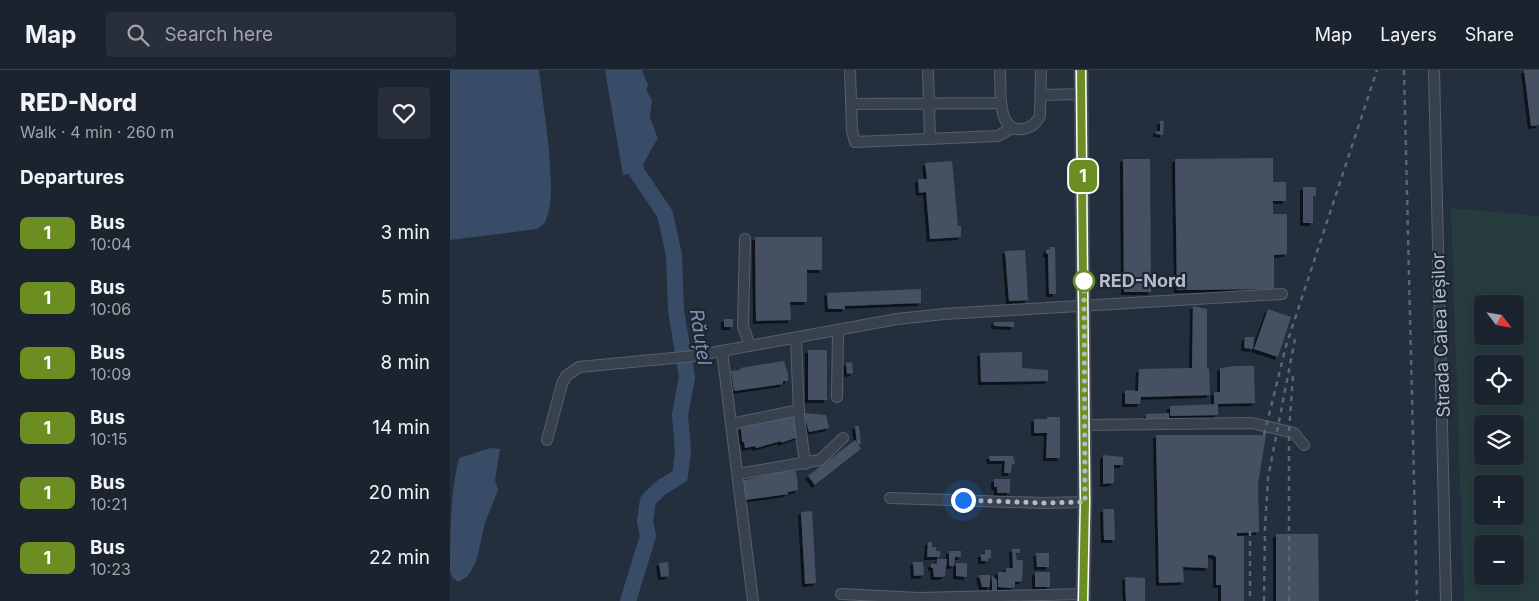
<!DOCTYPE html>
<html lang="en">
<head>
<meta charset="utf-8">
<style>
	body { margin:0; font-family:Inter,sans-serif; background:#282f3a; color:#f1f3f6; height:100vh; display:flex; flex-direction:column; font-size:19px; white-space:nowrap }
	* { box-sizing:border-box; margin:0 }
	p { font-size:16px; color:#a0a4aa }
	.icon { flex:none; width:28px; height:28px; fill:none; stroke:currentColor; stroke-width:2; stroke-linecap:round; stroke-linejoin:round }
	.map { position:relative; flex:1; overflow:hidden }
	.sheet { display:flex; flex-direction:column; background:#1b232e; width:450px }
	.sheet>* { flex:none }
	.badge { padding:0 10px; border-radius:8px; font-size:18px; line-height:32px }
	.needle { width:32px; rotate:121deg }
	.buttons { position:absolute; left:1024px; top:225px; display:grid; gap:10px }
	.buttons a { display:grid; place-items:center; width:50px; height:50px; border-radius:5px; background:#1b232e; box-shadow:0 2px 12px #0003,0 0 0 1px #39404a; font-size:25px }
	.you { position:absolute; width:25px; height:25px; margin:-12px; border:4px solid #fff; border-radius:50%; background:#1a73e8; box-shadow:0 0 0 8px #1a73e833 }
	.map>.badge { position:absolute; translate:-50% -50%; box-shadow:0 0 0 2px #fff }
	h2 { padding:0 20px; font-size:19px; line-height:45px }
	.round { display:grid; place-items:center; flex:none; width:52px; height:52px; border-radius:5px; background:#282f3a }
	.overview { display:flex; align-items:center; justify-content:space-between; height:85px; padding:0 20px }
	h1 { font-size:24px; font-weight:800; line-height:38px }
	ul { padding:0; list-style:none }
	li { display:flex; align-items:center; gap:15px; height:65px; padding:0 20px }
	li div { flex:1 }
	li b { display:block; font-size:19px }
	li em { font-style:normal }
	li .badge { min-width:55px; font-weight:700; text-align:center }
	header { display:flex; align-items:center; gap:30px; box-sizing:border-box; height:70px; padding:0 25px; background:#1b232e; border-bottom:1px solid #39404a }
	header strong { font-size:24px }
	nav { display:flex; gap:28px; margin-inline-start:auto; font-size:18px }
	.search { width:350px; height:45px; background:#282f3a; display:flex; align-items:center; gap:12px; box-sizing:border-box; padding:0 18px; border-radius:5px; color:#a0a4aa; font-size:19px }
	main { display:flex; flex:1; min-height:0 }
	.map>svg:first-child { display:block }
</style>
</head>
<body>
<header>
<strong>Map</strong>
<div class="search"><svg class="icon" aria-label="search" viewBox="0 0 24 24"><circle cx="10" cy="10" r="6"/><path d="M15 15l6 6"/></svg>Search here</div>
<nav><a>Map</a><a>Layers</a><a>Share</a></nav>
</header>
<main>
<section class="sheet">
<div class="overview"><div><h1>RED-Nord</h1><p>Walk · 4 min · 260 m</p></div><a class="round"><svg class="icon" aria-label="heart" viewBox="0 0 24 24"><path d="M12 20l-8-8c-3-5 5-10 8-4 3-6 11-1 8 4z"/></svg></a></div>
<h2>Departures</h2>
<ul>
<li><span class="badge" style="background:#6b8e23;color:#fff">1</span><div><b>Bus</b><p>10:04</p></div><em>3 min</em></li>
<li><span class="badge" style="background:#6b8e23;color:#fff">1</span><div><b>Bus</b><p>10:06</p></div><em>5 min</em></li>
<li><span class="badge" style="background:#6b8e23;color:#fff">1</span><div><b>Bus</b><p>10:09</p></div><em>8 min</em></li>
<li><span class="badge" style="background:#6b8e23;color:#fff">1</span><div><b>Bus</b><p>10:15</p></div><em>14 min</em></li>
<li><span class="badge" style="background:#6b8e23;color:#fff">1</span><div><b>Bus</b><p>10:21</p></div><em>20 min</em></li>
<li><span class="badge" style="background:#6b8e23;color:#fff">1</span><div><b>Bus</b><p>10:23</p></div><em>22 min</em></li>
</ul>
</section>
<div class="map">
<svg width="1089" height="531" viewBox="0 0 1089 531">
	<defs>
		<filter id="shadow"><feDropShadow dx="-3" dy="3" stdDeviation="0" flood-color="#0009"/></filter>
	</defs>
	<rect width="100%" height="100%" fill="#242f3e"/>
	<!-- green -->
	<path fill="#263c3f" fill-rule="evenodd" d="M1001 138 1089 146V531H1014ZM1032 234H1065V266H1032ZM1032 294H1065V326H1032ZM1032 354H1065V386H1032ZM1032 414H1065V446H1032ZM1032 474H1065V506H1032Z"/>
	<!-- water -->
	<path fill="#394c67" d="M0 0H89C92 32 110 126 95 152 93 155 90 157 87 159L0 170Z
		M155 0H192L198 15 196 20 202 30 200 47 208 69C196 84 195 104 173 105Z
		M41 378 50 379 45 410 48 420 35 453 26 492 18 506 8 512 2 507 0 501C0 463 0 425 9 388Z"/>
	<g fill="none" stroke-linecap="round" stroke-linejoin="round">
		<!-- river -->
		<path stroke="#394c67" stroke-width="16" d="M178 531 198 466 195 451 198 430 212 417 230 406 233 381 230 345 237 307 226 240 224 185 215 144 186 101 184 82"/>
	</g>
	<!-- building -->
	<path fill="#455162" filter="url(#shadow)" d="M1074 0H1089V55L1081 56Z
		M710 51H714L713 65 706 64V61H710Z
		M823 88V112H836V131H823V144H837V184L824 185V219L727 220 725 89Z
		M673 89H700L701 222H674Z
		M502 91 508 156H511V167L480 169 476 122 469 123 468 109H477L475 93Z
		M853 117H866V126H863V153H853Z
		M305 167H372V200H357V232H340L341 250 306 251Z
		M600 177H605L606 224H599L598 184H596V180L600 179Z
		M575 180 578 230 559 231 555 181Z
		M471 219V233L395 236V239H378L377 223Z
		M743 236 757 239V298L759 299 760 325 691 327 690 334H675V320L688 321 689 299 742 298Z
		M818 239 841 247 828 287 804 279Z
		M274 249H283V257H274Z
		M544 252H564V257L544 256Z
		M795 267H804L803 279 794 278Z
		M358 280H377V330H358Z
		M572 282V298L598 300V311L531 312 530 283Z
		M334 291 338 304V311H333V314L284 321 281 301 291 300 290 298Z
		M402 292 403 303 397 304 396 293Z
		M786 296H804L805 333 764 334V322H770V298Z
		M768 334V345L720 346V336Z
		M354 343 376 345 379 358 359 362Z
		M719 343V352L696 353V344Z
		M340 347 345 348 348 367 331 373V371L306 378 305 376 295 378 294 372H292L291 358Z
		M597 347H610V388H596L597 363H584V349H597Z
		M405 356H409L411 374H408L411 379 365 415 358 406 405 370 407 373Z
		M706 365H816L808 414 809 462 787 463V466H794V531H771V515H766V487L763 485H758V498L733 497 734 512 709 513Z
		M653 385 673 387V395H664V413L653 414Z
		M539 386H563L565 394H562L561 403H554L555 391H540Z
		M339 400 345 401 347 406 348 420 338 422V424L295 430 291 411Z
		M544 409H560V423H547V417H544Z
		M653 439H664L665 470H654Z
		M362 441 366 513 355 514 351 442Z
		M826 464H868L869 531H826Z
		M478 472H482V477H486V481H490V487H477Z
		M562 479H570V483H566L567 490H573L572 511 565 512V517L562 518 548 517V502H556V498H563Z
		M535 480H541V488H538V491H531V484H535Z
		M499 481H511V487H505L504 496H499Z
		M586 483H599V497H587Z
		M487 489H497L495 506 491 507H484L483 498H481V494L487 493Z
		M218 492 219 506 211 507 209 493Z
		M463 492H473L474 505 464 506Z
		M506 493H517V507L506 506Z
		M585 502H600V517H585Z
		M529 505H540V517H532Z
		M542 506 547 510V520H542Z
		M675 507 695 508V531H676Z"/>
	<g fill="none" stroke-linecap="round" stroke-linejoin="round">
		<!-- minor casing -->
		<g stroke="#565f6c" stroke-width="12">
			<path id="minor" d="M400 0 402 61 405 72 548 66 562 58
				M478 0 480 69
				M550 0C551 16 546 63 572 59 581 58 586 54 590 46L591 0
				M984 0 996 531
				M592 25 632 24
				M401 34 551 33
				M295 169 293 256 300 276
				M346 269 349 345 355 394
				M272 281 303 531
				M387 327 388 261
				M281 354 349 340
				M634 355 802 353 844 363 854 375
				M97 370 112 314 116 306 129 297 244 286 447 249 494 244 832 224
				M288 404 370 390 393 368
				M440 428 593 433 635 432
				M391 524 469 528 633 524"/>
		</g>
		<!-- major casing -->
		<g stroke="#414a57" stroke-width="15">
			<path id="major" d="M631 0 635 432 633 531"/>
		</g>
		<!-- minor -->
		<use href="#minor" stroke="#38414e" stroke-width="10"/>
		<!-- major -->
		<use href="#major" stroke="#56606e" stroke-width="12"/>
		<!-- rail -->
		<path stroke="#5a6575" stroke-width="2.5" stroke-dasharray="5 5" stroke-linecap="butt" d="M954 0 967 531
			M814 365 836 276 927 0
			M800 461V531
			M814 531 815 458 818 408 845 269
			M839 531V362L843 305"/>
	</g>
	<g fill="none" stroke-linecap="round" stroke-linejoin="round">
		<!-- line casing -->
		<g stroke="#fff" stroke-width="11">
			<path id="line" d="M631 0 635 432 633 531"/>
		</g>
		<!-- line -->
		<use href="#line" stroke="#6b8e23" stroke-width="8"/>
		<!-- walk -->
		<path stroke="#b4bcc9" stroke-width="5" stroke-dasharray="0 9" d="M513 430 593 433 635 432 634 211"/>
	</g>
	<!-- markers -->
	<circle fill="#fff" stroke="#6b8e23" stroke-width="2.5" cx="634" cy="211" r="10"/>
	<g text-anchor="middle" stroke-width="4.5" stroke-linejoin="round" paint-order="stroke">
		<!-- stop labels -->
		<g font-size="18" font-weight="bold" fill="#b4bcc9" stroke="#1d2633" text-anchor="start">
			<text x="649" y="217">RED-Nord</text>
		</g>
		<!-- street labels -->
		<g font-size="18" fill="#b4bcc9" stroke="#1d2633">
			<text transform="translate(991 265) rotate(-92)" y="6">Strada Calea Ieșilor</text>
		</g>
		<!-- water labels -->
		<g font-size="19" font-style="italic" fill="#7c92b1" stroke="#1d2633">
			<text transform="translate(251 267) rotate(81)" y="7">Răuțel</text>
		</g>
	</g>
</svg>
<div class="buttons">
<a><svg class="needle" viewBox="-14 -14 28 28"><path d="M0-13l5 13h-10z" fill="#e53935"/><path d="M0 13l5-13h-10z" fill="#a0a4aa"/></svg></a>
<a><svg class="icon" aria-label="locate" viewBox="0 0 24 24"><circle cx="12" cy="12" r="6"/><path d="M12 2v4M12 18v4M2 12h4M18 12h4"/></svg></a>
<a><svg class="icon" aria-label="layers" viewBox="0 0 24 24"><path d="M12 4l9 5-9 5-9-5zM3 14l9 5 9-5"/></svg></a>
<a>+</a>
<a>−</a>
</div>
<div class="you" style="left:513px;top:430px"></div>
<b class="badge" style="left:633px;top:106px;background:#6b8e23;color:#fff">1</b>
</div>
</main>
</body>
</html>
